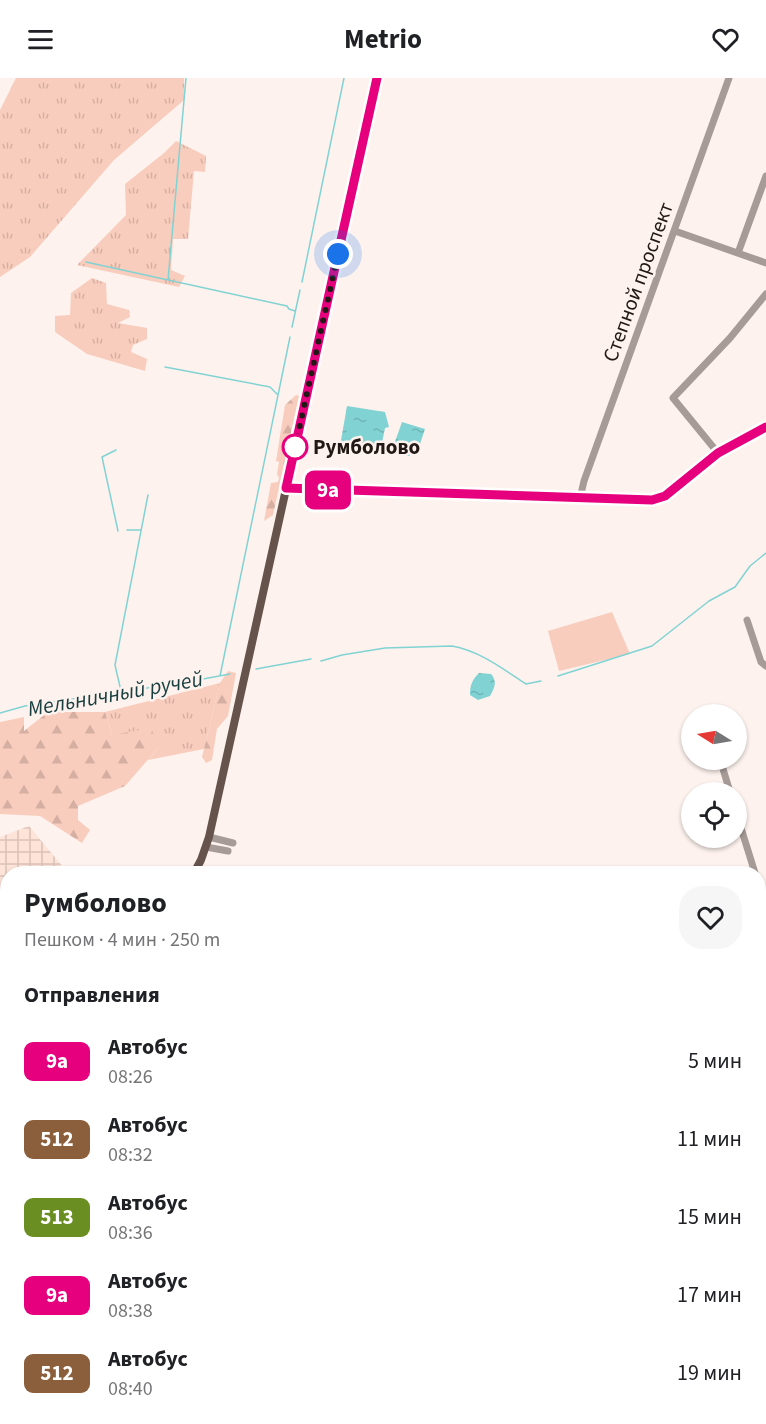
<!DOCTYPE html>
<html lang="ru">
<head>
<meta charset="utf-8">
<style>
	body { margin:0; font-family:"Source Sans 3",sans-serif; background:#f6f6f6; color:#202124; height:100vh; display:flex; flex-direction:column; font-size:22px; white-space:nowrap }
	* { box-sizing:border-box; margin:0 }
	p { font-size:20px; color:#757577 }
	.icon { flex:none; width:33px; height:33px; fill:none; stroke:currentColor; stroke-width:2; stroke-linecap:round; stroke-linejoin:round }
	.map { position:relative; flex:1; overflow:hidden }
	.panel { position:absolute; left:0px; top:788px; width:766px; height:560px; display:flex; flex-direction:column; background:#fff; border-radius:24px 24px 0 0; box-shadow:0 2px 4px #0004 }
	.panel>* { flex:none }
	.badge { padding:0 12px; border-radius:9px; font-size:21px; line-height:39px }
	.needle { width:39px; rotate:281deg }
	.buttons { position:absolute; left:681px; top:626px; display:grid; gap:12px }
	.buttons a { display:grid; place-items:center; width:66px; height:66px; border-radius:50%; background:#fff; box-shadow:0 2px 4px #0004; font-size:30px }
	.you { position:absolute; width:30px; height:30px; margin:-15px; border:4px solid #fff; border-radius:50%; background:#1a73e8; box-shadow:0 0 0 9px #1a73e833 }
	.map>.badge { position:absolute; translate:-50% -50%; box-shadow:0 0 0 3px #fff }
	h2 { padding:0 24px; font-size:22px; line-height:54px }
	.round { display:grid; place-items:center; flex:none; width:63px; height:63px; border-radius:24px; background:#f6f6f6 }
	.overview { display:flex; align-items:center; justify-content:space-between; height:102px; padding:0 24px }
	h1 { font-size:28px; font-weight:700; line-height:45px }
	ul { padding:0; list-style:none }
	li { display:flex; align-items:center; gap:18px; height:78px; padding:0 24px }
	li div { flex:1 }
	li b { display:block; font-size:22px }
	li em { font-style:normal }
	li .badge { min-width:66px; font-weight:700; text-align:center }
	header { display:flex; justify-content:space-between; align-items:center; height:78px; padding:0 24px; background:#fff; font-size:27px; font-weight:700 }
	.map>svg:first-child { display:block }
</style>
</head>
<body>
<header><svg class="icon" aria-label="menu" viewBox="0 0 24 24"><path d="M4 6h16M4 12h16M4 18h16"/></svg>Metrio<svg class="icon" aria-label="heart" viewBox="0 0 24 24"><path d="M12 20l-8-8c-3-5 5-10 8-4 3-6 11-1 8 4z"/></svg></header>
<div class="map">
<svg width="766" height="1346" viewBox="0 0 766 1346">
	<defs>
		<pattern id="industrial-grid" width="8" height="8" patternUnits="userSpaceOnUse" patternTransform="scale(1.5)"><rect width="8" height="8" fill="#fee3d9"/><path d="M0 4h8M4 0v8" fill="none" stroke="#d9c2ba"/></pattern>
		<pattern id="grass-tufts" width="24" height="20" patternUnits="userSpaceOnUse" patternTransform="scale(1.5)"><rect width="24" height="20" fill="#f9cdbd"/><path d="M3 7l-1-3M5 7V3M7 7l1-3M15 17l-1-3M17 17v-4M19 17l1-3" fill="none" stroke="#d5afa2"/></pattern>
		<pattern id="forest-firs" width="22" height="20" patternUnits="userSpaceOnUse" patternTransform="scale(1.5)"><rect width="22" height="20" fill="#f9cdbd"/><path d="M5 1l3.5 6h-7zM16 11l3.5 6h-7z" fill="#d5afa2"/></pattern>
		<pattern id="water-ripples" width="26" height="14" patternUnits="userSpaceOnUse" patternTransform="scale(1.5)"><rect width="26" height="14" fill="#81d3d3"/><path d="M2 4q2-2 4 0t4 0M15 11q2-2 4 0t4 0" fill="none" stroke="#6fb5b4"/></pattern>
	</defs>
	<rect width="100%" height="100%" fill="#fdf2ee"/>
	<!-- industrial -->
	<path fill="url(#industrial-grid)" d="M29 748 68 795H8L7 922 0 926V759Z"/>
	<!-- grass -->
	<path fill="url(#grass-tufts)" d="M16 0H184V22L114 82 30 179 0 199V32Z
		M176 63 206 78 205 94 194 93 188 161H173L171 192 185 198 179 209 77 187 126 137 125 106 164 75Z
		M92 200 106 205 107 226 129 232 130 239 118 245 147 250V261L133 267 131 274 147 281 145 293 87 276 55 254V238L70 237 71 215Z
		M220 605 204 671 148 682 159 669 112 657 105 634Z"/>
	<!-- forest -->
	<path fill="url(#forest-firs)" d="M296 317 299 318 273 437 264 443 271 405 278 404 279 400 277 396 279 384 276 383 285 327Z
		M228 593 236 595 228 638 217 651 212 682 206 685 202 679 220 605Z
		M48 634H105L112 657 151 650 159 669 125 708 78 728V742L90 752 82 765 40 738 0 736V644L24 639V653Z
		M766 830V1176L759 1171V832Z
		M759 1236 766 1240V1338L752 1346H687L686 1340H759Z"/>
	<!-- green -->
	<path fill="#f9cdbd" d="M612 534 630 576 559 593 548 553Z"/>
	<!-- water -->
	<path fill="url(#water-ripples)" d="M347 328 385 334 389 349 385 350 380 375 340 368Z
		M402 344 425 351 419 369 409 378 391 375Z
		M479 595 491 596C498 604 494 611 490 618L478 622 470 617C470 607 472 602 479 595Z"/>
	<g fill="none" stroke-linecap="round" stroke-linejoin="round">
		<!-- stream -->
		<path stroke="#81d3d3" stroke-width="1.5" d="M86 184 287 228 289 231 295 233
			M168 202 186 0
			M302 204 344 0
			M292 249 300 212
			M165 289 270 309 278 317
			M116 372 102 379 118 453
			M127 452H141
			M321 583 342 577 385 570 452 568C480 573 503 591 526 606L541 603
			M256 591 311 581
			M220 598 290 259
			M558 598 652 568 709 523 735 509 750 488 766 475
			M121 613 115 587 148 417
			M0 635 25 628 181 605H190L203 601 230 596"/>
		<!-- minor -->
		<path stroke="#a69b97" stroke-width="7" d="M675 153 766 185
			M738 175 766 98
			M718 375 673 320 730 260 766 216
			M286 410 652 422 665 418 718 375 766 349
			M580 420 584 403 729 0
			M747 542 761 584 766 588
			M720 681 730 714
			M736 734 755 795
			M209 759 233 765
			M206 769 228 773
			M759 807 762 818 766 817
			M0 1235 8 1237
			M0 1320 8 1319
			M253 1340V1346
			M39 1346 40 1340"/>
		<!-- major -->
		<path stroke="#65534c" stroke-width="8" d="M194 795 201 782 209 759 377 0
			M0 938 8 934"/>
	</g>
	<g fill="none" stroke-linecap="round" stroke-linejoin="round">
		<!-- line casing -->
		<g stroke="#fff" stroke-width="14">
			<path id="line" d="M377 0 286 410 652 422 665 418 718 375 766 349"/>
		</g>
		<!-- line -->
		<use href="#line" stroke="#e6007e" stroke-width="9"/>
		<!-- walk -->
		<path stroke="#221916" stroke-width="6" stroke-dasharray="0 10.8" d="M295 369 338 176"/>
	</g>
	<!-- markers -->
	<circle fill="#fff" stroke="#e6007e" stroke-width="3" cx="295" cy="369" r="12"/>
	<g text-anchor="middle" stroke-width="5" stroke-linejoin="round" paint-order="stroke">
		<!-- street labels -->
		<g font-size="21" fill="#221916" stroke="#fdf2ee">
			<text transform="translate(638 204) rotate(-70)" y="7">Степной проспект</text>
		</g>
		<!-- stop labels -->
		<g font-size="21" font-weight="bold" fill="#221916" stroke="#fdf2ee" text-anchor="start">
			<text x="313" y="376">Румболово</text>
		</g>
		<!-- water labels -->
		<g font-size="22" font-style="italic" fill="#183f3f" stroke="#fdf2ee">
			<text transform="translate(115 615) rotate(-10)" y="8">Мельничный ручей</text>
		</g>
	</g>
</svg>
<div class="buttons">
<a><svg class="needle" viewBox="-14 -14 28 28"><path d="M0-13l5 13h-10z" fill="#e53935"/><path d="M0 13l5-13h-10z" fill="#757577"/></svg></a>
<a><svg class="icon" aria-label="locate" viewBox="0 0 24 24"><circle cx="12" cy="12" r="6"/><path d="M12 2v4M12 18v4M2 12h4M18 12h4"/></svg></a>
</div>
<div class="you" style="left:338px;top:176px"></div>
<b class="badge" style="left:328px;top:412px;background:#e6007e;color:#fff">9а</b>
<section class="panel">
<div class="overview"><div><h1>Румболово</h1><p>Пешком · 4 мин · 250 m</p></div><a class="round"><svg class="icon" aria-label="heart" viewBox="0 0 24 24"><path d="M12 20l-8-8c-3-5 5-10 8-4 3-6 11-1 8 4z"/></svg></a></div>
<h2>Отправления</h2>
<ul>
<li><span class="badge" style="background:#e6007e;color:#fff">9а</span><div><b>Автобус</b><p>08:26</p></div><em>5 мин</em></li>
<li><span class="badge" style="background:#8b5e3c;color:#fff">512</span><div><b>Автобус</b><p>08:32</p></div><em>11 мин</em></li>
<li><span class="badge" style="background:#6b8e23;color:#fff">513</span><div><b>Автобус</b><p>08:36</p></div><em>15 мин</em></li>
<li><span class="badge" style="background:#e6007e;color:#fff">9а</span><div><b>Автобус</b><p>08:38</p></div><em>17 мин</em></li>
<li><span class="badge" style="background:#8b5e3c;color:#fff">512</span><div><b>Автобус</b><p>08:40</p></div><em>19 мин</em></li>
</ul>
</section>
</div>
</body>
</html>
